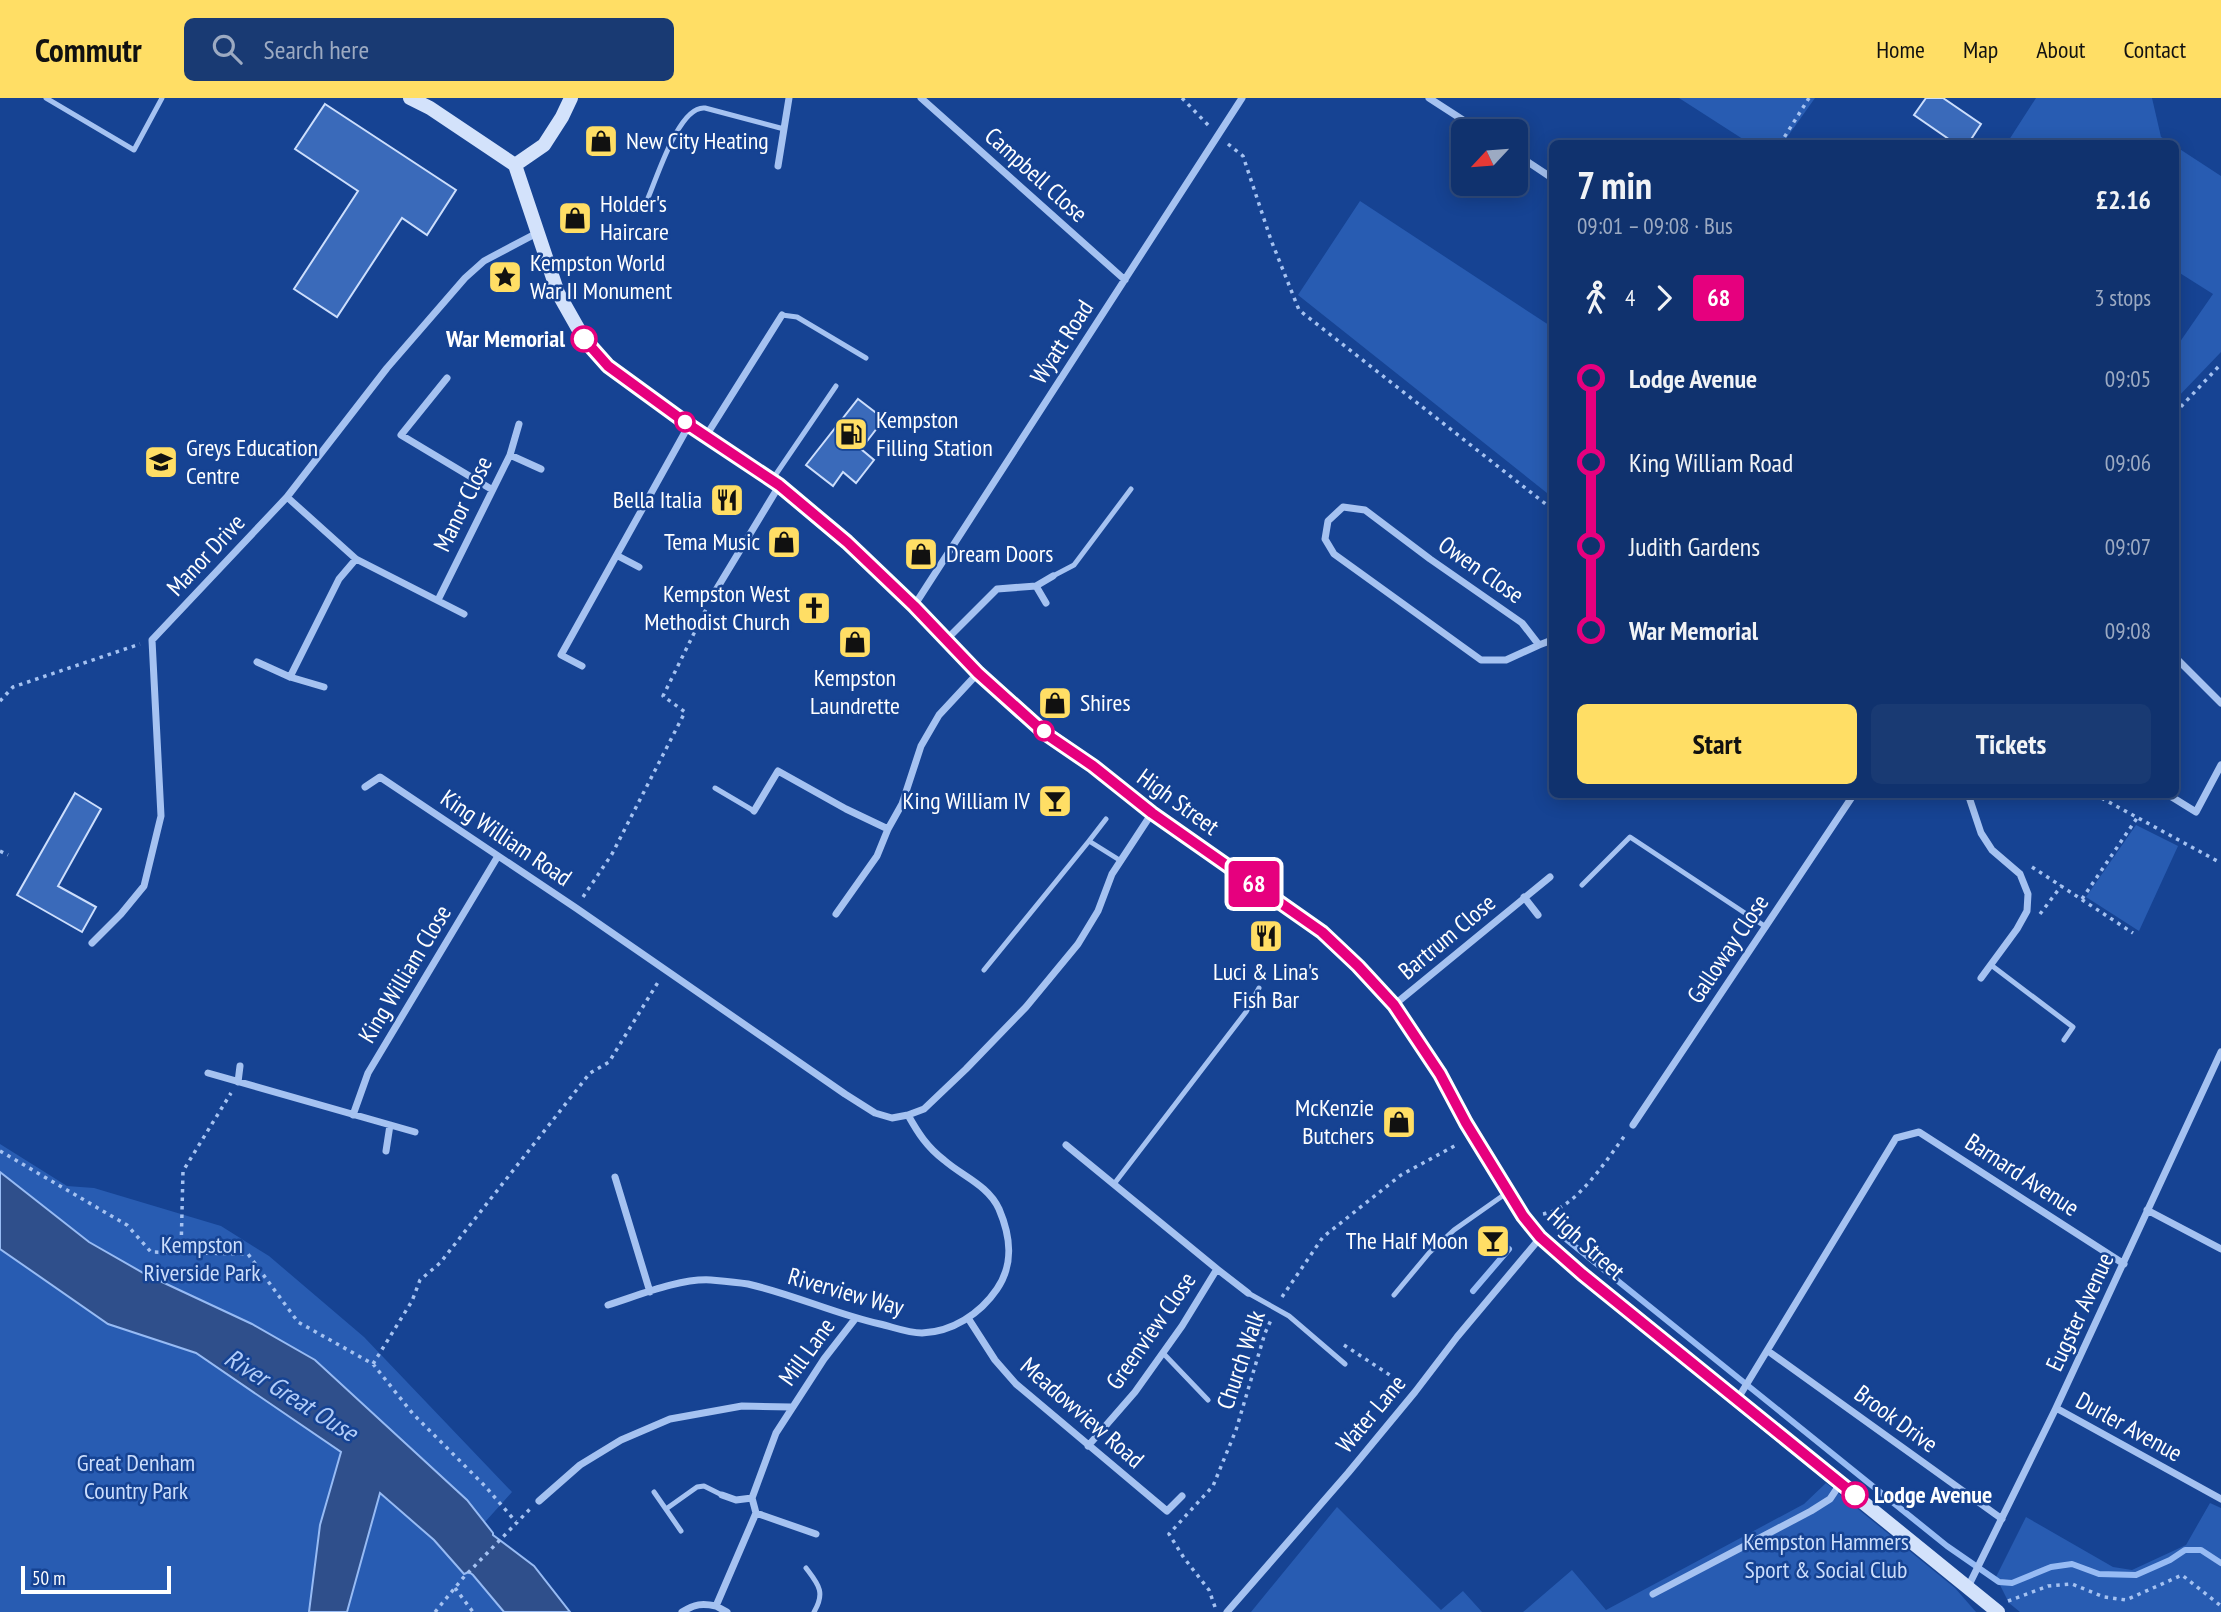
<!DOCTYPE html>
<html lang="en">
<head>
<meta charset="utf-8">
<style>
	body { margin:0; font-family:"PT Sans Narrow",sans-serif; background:#193a73; color:#f1f3f6; height:100vh; display:flex; flex-direction:column; font-size:26px; white-space:nowrap }
	* { box-sizing:border-box; margin:0 }
	p { font-size:23px; color:#9caac2 }
	.icon { flex:none; width:38px; height:38px; fill:none; stroke:currentColor; stroke-width:2; stroke-linecap:round; stroke-linejoin:round }
	.map { position:relative; flex:1; overflow:hidden }
	.side { position:absolute; left:1549px; top:42px; width:630px; height:658px; display:flex; flex-direction:column; background:#10326e; border-radius:10px; box-shadow:0 4px 18px #0003,0 0 0 2px #304d81 }
	.side>* { flex:none }
	.badge { padding:0 14px; border-radius:5px; font-size:24px; line-height:46px }
	.needle { width:46px; rotate:244deg }
	.buttons { position:absolute; left:1451px; top:21px; display:grid; gap:14px }
	.buttons a { display:grid; place-items:center; width:77px; height:77px; border-radius:10px; background:#10326e; box-shadow:0 4px 18px #0003,0 0 0 2px #304d81; font-size:35px }
	.scale { position:absolute; left:21px; bottom:18px; width:150px; box-sizing:border-box; padding-left:7px; border:4px solid #fff; border-top:0; font-size:19px; line-height:24px; white-space:nowrap; color:#fff; -webkit-text-stroke:5px #164393; paint-order:stroke }
	.map>.badge { position:absolute; translate:-50% -50%; box-shadow:0 0 0 4px #fff }
	.legs { display:flex; align-items:center; gap:10px; height:77px; padding:0 28px; font-size:23px }
	.legs p { margin-inline-start:auto }
	.head { display:flex; align-items:center; justify-content:space-between; height:119px; padding:0 28px }
	h1 { font-size:38px; font-weight:800; line-height:52px }
	.button { display:flex; gap:14px; margin-top:auto; padding:14px 28px }
	.button a { flex:1; height:80px; border-radius:10px; background:#ffde65; color:#111; font-size:28px; font-weight:800; line-height:80px; text-align:center }
	.button a+a { background:#193a73; color:#f1f3f6 }
	ul { padding:0 28px; list-style:none }
	li { display:flex; align-items:center; gap:24px; height:84px; font-size:26px }
	li i { display:grid; place-items:center; width:10px; height:100%; margin:0 9px; background:currentColor }
	li i::after { content:''; width:18px; height:18px; margin:-9px; border:5px solid; border-radius:50%; background:#10326e }
	li p { margin-inline-start:auto }
	li:first-child i { background:linear-gradient(#0000 50%,currentColor 0) }
	li:last-child i { background:linear-gradient(currentColor 50%,#0000 0) }
	header { display:flex; align-items:center; gap:42px; box-sizing:border-box; height:98px; padding:0 35px; background:#ffde65; color:#111 }
	header strong { font-size:33px }
	nav { display:flex; gap:38px; margin-inline-start:auto; font-size:24px }
	.search { width:490px; height:63px; background:#193a73; display:flex; align-items:center; gap:18px; box-sizing:border-box; padding:0 24px; border-radius:10px; color:#9caac2; font-size:26px }
	.map>svg:first-child { display:block }
</style>
</head>
<body>
<header>
<strong>Commutr</strong>
<div class="search"><svg class="icon" aria-label="search" viewBox="0 0 24 24"><circle cx="10" cy="10" r="6"/><path d="M15 15l6 6"/></svg>Search here</div>
<nav><a>Home</a><a>Map</a><a>About</a><a>Contact</a></nav>
</header>
<div class="map">
<svg width="2221" height="1514" viewBox="0 0 2221 1514">
	<rect width="100%" height="100%" fill="#164393"/>
	<!-- green -->
	<path fill="#285cb2" d="M1679 0H1815L1783 45H1749Z
		M2036 0H2152L2161 39 2172 45H2007Z
		M2175 48 2221 78V254L2175 302V251L2213 196 2175 172Z
		M1360 103 1552 229V399L1298 197Z
		M2136 727 2178 748 2139 833 2086 799Z
		M0 1046 67 1088 94 1090 221 1128 269 1158 364 1239 512 1394 485 1424 467 1402 315 1262 252 1226 145 1176 89 1144 0 1074Z
		M0 1151 108 1226 196 1255 341 1354 320 1427 309 1514H0Z
		M1826 1385 1955 1490 1976 1514H1523L1572 1472 1606 1512 1804 1406Z
		M379 1395 434 1442 464 1475 469 1474 473 1477 504 1514H347Z
		M2210 1405 2221 1410V1514H2020L2009 1505 1996 1479 2026 1419 2113 1469 2132 1472 2186 1447Z
		M1337 1409 1441 1512 1463 1493 1482 1514H1251Z"/>
	<!-- water -->
	<path fill="#2f4f8b" stroke="#97bbf4" stroke-width="2" d="M0 1074 89 1144 145 1176 252 1226 315 1262 467 1402 493 1435V1437L534 1468 570 1514H504L473 1477 469 1474 464 1476 434 1442 380 1395 347 1514H309L320 1427 341 1354 196 1255 108 1226 0 1151Z"/>
	<g fill="none" stroke-linecap="round" stroke-linejoin="round">
		<!-- stream -->
		<path stroke="#97bbf4" stroke-width="6" d="M1567 1142 1947 1448 1999 1484 2012 1485 2051 1469 2072 1466 2099 1476 2136 1477 2170 1462 2185 1452H2201L2221 1465
			M1473 1193 1509 1151"/>
	</g>
	<!-- building -->
	<path fill="#3a6aba" stroke="#ccdefc" stroke-width="2" d="M1926 0H1943L1981 26 1968 46H1956L1914 17Z
		M325 6 456 92 427 137 402 120 337 219 294 191 358 93 295 51Z
		M858 301 884 321 861 351 874 362 856 385 843 374 833 388 806 367Z
		M75 695 101 711 58 788 96 809 82 834 17 797Z"/>
	<g fill="none" stroke-linecap="round" stroke-linejoin="round">
		<!-- path -->
		<path stroke="#a5c2f1" stroke-width="3.5" stroke-dasharray="3.5 5" stroke-linecap="butt" d="M1182 0 1210 29
			M1228 46 1243 58 1271 142 1299 212 1552 411
			M1780 46 1809 0
			M2175 315 2221 266
			M0 603 13 589 140 546
			M2094 696 2221 765
			M0 753 8 757
			M2032 769 2133 835
			M583 799 612 756 685 614 663 598 707 509
			M2082 801 2137 720
			M2040 816 2062 787
			M0 1053 127 1127 151 1154 248 1156 298 1224 373 1266 413 1316 485 1388 516 1424
			M1543 1116C1576 1111 1607 1061 1626 1036
			M181 1154 183 1073 231 995
			M1282 1199 1323 1139 1401 1077 1458 1046
			M1344 1247 1405 1287
			M373 1266 412 1203 420 1182 440 1165 590 975 609 964 660 881
			M455 1490 473 1514
			M2008 1503 2048 1488 2072 1486 2104 1499 2126 1502 2182 1477 2221 1508
			M1215 1509 1209 1492 1184 1460 1169 1436 1213 1388 1236 1332 1265 1235 1271 1222
			M435 1514 463 1480 530 1411"/>
		<!-- lane -->
		<path stroke="#a5c2f1" stroke-width="5" d="M46 0 134 52 162 0
			M648 100C657 80 679 7 705 10L784 31
			M782 217 797 219 866 260
			M772 382 836 288
			M1053 478 1074 467 1131 391
			M715 690 754 713
			M1089 743 1106 721
			M1582 787 1630 739 1766 829
			M1991 867 2073 929 2064 942
			M984 872 1089 743 1121 763
			M1114 1086 1246 914 1259 890
			M1248 1195 1289 1218 1345 1266
			M1394 1197 1429 1155 1454 1132 1508 1094
			M1163 1255 1208 1302
			M654 1394 681 1433
			M666 1411 697 1389 704 1388 722 1397
			M806 1470C818 1486 826 1494 814 1514"/>
		<!-- street -->
		<path stroke="#a5c2f1" stroke-width="7" d="M921 0 1125 182
			M1429 0 1480 33
			M1516 56 1552 80
			M778 68 789 0
			M447 280 401 337 491 391
			M706 338 782 217
			M510 357 541 371
			M287 399 356 461 464 516
			M1343 409 1365 412 1430 461 1522 525 1539 547 1506 562H1481L1334 456 1325 441 1328 423Z
			M618 458 639 469
			M1036 488 1046 505
			M713 497 779 388
			M438 502 510 357 519 326
			M914 508 1242 0
			M946 542 997 491 1036 488 1053 478
			M1539 547 1552 542
			M2175 559 2221 605
			M257 564 290 579 324 589
			M582 568 561 557 689 327
			M290 579 339 481 356 461
			M365 689 380 679 576 810 845 996 875 1015 892 1020 908 1017 924 1011 966 971 1026 909 1078 846 1098 813 1112 776 1152 715
			M1968 696 1981 735 1992 752 2020 776 2028 796 2027 813 2017 831 1981 880
			M2167 696 2196 714 2221 667
			M754 713 778 673 846 711 888 731 902 706 921 648 939 617 978 575
			M1524 799 1538 817
			M836 816 877 758 888 731
			M92 845 121 816 144 788 161 718 152 542 287 399 387 270 465 180 484 163 537 135
			M1394 907 1550 779
			M208 975 415 1034
			M238 984 240 968
			M353 1017 368 975 498 758
			M1633 1027 1854 696
			M1066 1047 1217 1171
			M386 1053 390 1027
			M615 1079 650 1194
			M2147 1112 2221 1151
			M608 1207C637 1198 680 1180 711 1182 723 1183 736 1184 748 1186 793 1196 835 1216 880 1226 893 1229 908 1235 922 1235 952 1234 980 1216 997 1191 1014 1166 1011 1139 999 1111 988 1087 962 1078 944 1062 927 1049 918 1035 908 1017
			M968 1220 995 1262 1016 1286 1167 1413 1182 1398
			M1768 1253 2002 1421
			M1737 1302 1896 1040 1919 1034 2124 1166
			M2056 1310 2221 1401
			M1088 1348 1135 1294 1182 1228 1217 1171 1248 1195
			M722 1397 736 1402 752 1400
			M539 1403 580 1367 621 1342 670 1321 742 1308 791 1309
			M756 1415 816 1436
			M1968 1489 2056 1310 2221 954
			M1653 1496 1811 1413 1830 1401 1840 1386
			M682 1514C695 1506 702 1505 716 1508
			M727 1514 716 1508 756 1415 752 1400 776 1335 824 1261 855 1221
			M1227 1514 1348 1375 1415 1294 1457 1239 1540 1140"/>
		<!-- secondary -->
		<path stroke="#d3e2fb" stroke-width="14" d="M410 0 430 10 515 67
			M515 67 558 195 584 241 608 268 689 327 779 387 847 445 914 508 978 575 1047 636 1093 668 1152 715 1322 834 1358 868 1394 907 1440 976 1473 1037 1523 1118 1540 1139 1582 1176 1998 1514
			M515 67 544 47 562 19 571 0"/>
	</g>
	<g fill="none" stroke-linecap="round" stroke-linejoin="round">
		<!-- line-1 casing -->
		<g stroke="#fff" stroke-width="16">
			<path id="line-1" d="M584 241 608 268 689 327 779 387 847 444 914 508 978 575 1046 636 1093 668 1152 715 1322 834 1358 868 1394 907 1440 976 1466 1025 1523 1118 1540 1139 1582 1176 1855 1397"/>
		</g>
		<!-- line-1 -->
		<use href="#line-1" stroke="#e6007e" stroke-width="10"/>
	</g>
	<!-- icons -->
	<defs>
		<g id="shop-square" transform="scale(1.75)"><rect x="-9" y="-9" width="18" height="18" rx="4" fill="#ffde65" stroke="#164393"/><path d="M-5-2.5h2.3a2.7 3.5 0 0 1 5.4 0H5L5.5 6h-11ZM-1.5-2.5h3a1.5 2.3 0 0 0-3 0Z" fill="#111"/></g>
		<g id="sight-square" transform="scale(1.75)"><rect x="-9" y="-9" width="18" height="18" rx="4" fill="#ffde65" stroke="#164393"/><path d="M0-6L1.8-2.2L6-1.7L2.9 1.2L3.7 5.4L0 3.3L-3.7 5.4L-2.9 1.2L-6-1.7L-1.8-2.2Z" fill="#111"/></g>
		<g id="fuel-square" transform="scale(1.75)"><rect x="-9" y="-9" width="18" height="18" rx="4" fill="#ffde65" stroke="#164393"/><path d="M-5.5-6h7V0h2V4h1.3V-2.5L3-4.5l.8-.8L6-3V5H2.5V1h-1V6h-7ZM-4.2-4.7v3.2H.2V-4.7Z" fill="#111"/></g>
		<g id="school-square" transform="scale(1.75)"><rect x="-9" y="-9" width="18" height="18" rx="4" fill="#ffde65" stroke="#164393"/><path d="M0-5L7-2L0 1L-7-2ZM-4 1L0 2.5L4 1V4Q0 6-4 4Z" fill="#111"/></g>
		<g id="restaurant-square" transform="scale(1.75)"><rect x="-9" y="-9" width="18" height="18" rx="4" fill="#ffde65" stroke="#164393"/><path d="M-5-6h1v4h1v-4h1v4h1v-4h1v5L-1.5 .5V6h-2V.5L-5-1ZM5-6V6H3V1.5H1.5Q1.5-4 5-6Z" fill="#111"/></g>
		<g id="church-square" transform="scale(1.75)"><rect x="-9" y="-9" width="18" height="18" rx="4" fill="#ffde65" stroke="#164393"/><path d="M-1.2-6h2.4v3.5h3.3v2.4h-3.3V6h-2.4V-.1h-3.3v-2.4h3.3Z" fill="#111"/></g>
		<g id="bar-square" transform="scale(1.75)"><rect x="-9" y="-9" width="18" height="18" rx="4" fill="#ffde65" stroke="#164393"/><path d="M-6-5H6L.8 .8V4.5H3.5V6h-7V4.5H-.8V.8Z" fill="#111"/></g>
	</defs>
	<g fill-rule="evenodd">
		<use href="#shop-square" x="601" y="43"/>
		<use href="#shop-square" x="575" y="120"/>
		<use href="#sight-square" x="505" y="179"/>
		<use href="#fuel-square" x="851" y="336"/>
		<use href="#school-square" x="161" y="364"/>
		<use href="#restaurant-square" x="727" y="402"/>
		<use href="#shop-square" x="784" y="444"/>
		<use href="#shop-square" x="921" y="456"/>
		<use href="#church-square" x="814" y="510"/>
		<use href="#shop-square" x="855" y="544"/>
		<use href="#shop-square" x="1055" y="605"/>
		<use href="#bar-square" x="1055" y="703"/>
		<use href="#restaurant-square" x="1266" y="838"/>
		<use href="#shop-square" x="1399" y="1024"/>
		<use href="#bar-square" x="1493" y="1143"/>
	</g>
	<!-- markers -->
	<g fill="#fff" stroke="#e6007e" stroke-width="3.5">
		<circle cx="584" cy="241" r="12"/>
		<circle cx="685" cy="324" r="9"/>
		<circle cx="1044" cy="633" r="9"/>
		<circle cx="1855" cy="1397" r="12"/>
	</g>
	<g text-anchor="middle" stroke-width="5" stroke-linejoin="round" paint-order="stroke">
		<!-- poi labels -->
		<g font-size="24" fill="#fff" stroke="#164393" text-anchor="start">
			<text x="626" y="51">New City Heating</text>
			<text x="600" y="114">Holder's<tspan x="600" dy="28">Haircare</tspan></text>
			<text x="530" y="173">Kempston World<tspan x="530" dy="28">War II Monument</tspan></text>
			<text x="876" y="330">Kempston<tspan x="876" dy="28">Filling Station</tspan></text>
			<text x="186" y="358">Greys Education<tspan x="186" dy="28">Centre</tspan></text>
			<text x="702" y="410" text-anchor="end">Bella Italia</text>
			<text x="760" y="452" text-anchor="end">Tema Music</text>
			<text x="946" y="464">Dream Doors</text>
			<text x="790" y="504" text-anchor="end">Kempston West<tspan x="790" dy="28">Methodist Church</tspan></text>
			<text x="855" y="588" text-anchor="middle">Kempston<tspan x="855" dy="28">Laundrette</tspan></text>
			<text x="1080" y="613">Shires</text>
			<text x="1030" y="711" text-anchor="end">King William IV</text>
			<text x="1266" y="882" text-anchor="middle">Luci &amp; Lina's<tspan x="1266" dy="28">Fish Bar</tspan></text>
			<text x="1374" y="1018" text-anchor="end">McKenzie<tspan x="1374" dy="28">Butchers</tspan></text>
			<text x="1468" y="1151" text-anchor="end">The Half Moon</text>
		</g>
		<!-- street labels -->
		<g font-size="24" fill="#fff" stroke="#164393">
			<text transform="translate(1036 77) rotate(42)" y="8">Campbell Close</text>
			<text transform="translate(1062 244) rotate(-57)" y="8">Wyatt Road</text>
			<text transform="translate(463 406) rotate(-64)" y="8">Manor Close</text>
			<text transform="translate(206 457) rotate(-47)" y="8">Manor Drive</text>
			<text transform="translate(1481 472) rotate(35)" y="8">Owen Close</text>
			<text transform="translate(1178 704) rotate(36)" y="8">High Street</text>
			<text transform="translate(506 740) rotate(34)" y="8">King William Road</text>
			<text transform="translate(1447 839) rotate(-40)" y="8">Bartrum Close</text>
			<text transform="translate(1728 851) rotate(-56)" y="8">Galloway Close</text>
			<text transform="translate(405 876) rotate(-59)" y="8">King William Close</text>
			<text transform="translate(2022 1077) rotate(33)" y="8">Barnard Avenue</text>
			<text transform="translate(1586 1146) rotate(42)" y="8">High Street</text>
			<text transform="translate(846 1194) rotate(16)" y="8">Riverview Way</text>
			<text transform="translate(2080 1214) rotate(-65)" y="8">Eugster Avenue</text>
			<text transform="translate(1151 1233) rotate(-55)" y="8">Greenview Close</text>
			<text transform="translate(807 1254) rotate(-54)" y="8">Mill Lane</text>
			<text transform="translate(1241 1262) rotate(-71)" y="8">Church Walk</text>
			<text transform="translate(1082 1315) rotate(41)" y="8">Meadowview Road</text>
			<text transform="translate(1371 1316) rotate(-50)" y="8">Water Lane</text>
			<text transform="translate(1896 1321) rotate(36)" y="8">Brook Drive</text>
			<text transform="translate(2129 1329) rotate(29)" y="8">Durler Avenue</text>
		</g>
		<!-- stop labels -->
		<g font-size="24" font-weight="bold" fill="#fff" stroke="#164393" text-anchor="end">
			<text x="565" y="249">War Memorial</text>
			<text x="1874" y="1405" text-anchor="start">Lodge Avenue</text>
		</g>
		<!-- park labels -->
		<g font-size="24" fill="#ccdefc" stroke="#164393">
			<text x="202" y="1155">Kempston<tspan x="202" dy="28">Riverside Park</tspan></text>
			<text x="136" y="1373">Great Denham<tspan x="136" dy="28">Country Park</tspan></text>
			<text x="1826" y="1452">Kempston Hammers<tspan x="1826" dy="28">Sport &amp; Social Club</tspan></text>
		</g>
		<!-- water labels -->
		<g font-size="26" font-style="italic" fill="#b1ccf8" stroke="#164393">
			<text transform="translate(291 1297) rotate(32)" y="9">River Great Ouse</text>
		</g>
	</g>
</svg>
<div class="buttons">
<a><svg class="needle" viewBox="-14 -14 28 28"><path d="M0-13l5 13h-10z" fill="#e53935"/><path d="M0 13l5-13h-10z" fill="#9caac2"/></svg></a>
</div>
<div class="scale">50 m</div>
<b class="badge" style="left:1254px;top:786px;background:#e6007e;color:#fff">68</b>
<section class="side">
<div class="head"><div><h1>7 min</h1><p>09:01 – 09:08 · Bus</p></div><b>£2.16</b></div>
<div class="legs"><svg class="icon" aria-label="walk" viewBox="0 0 24 24"><circle cx="13" cy="4" r="2"/><path d="M13 8l-2 6 4 7M11 14l-3 7M7 12l3-4h3l4 4"/></svg>4<svg class="icon" aria-label="forward" viewBox="0 0 24 24"><path d="M9 5l7 7-7 7"/></svg><b class="badge" style="background:#e6007e;color:#fff">68</b><p>3 stops</p></div>
<ul>
<li><i style="color:#e6007e"></i><b>Lodge Avenue</b><p>09:05</p></li>
<li><i style="color:#e6007e"></i><span>King William Road</span><p>09:06</p></li>
<li><i style="color:#e6007e"></i><span>Judith Gardens</span><p>09:07</p></li>
<li><i style="color:#e6007e"></i><b>War Memorial</b><p>09:08</p></li>
</ul>
<div class="button"><a>Start</a><a>Tickets</a></div>
</section>
</div>
</body>
</html>
